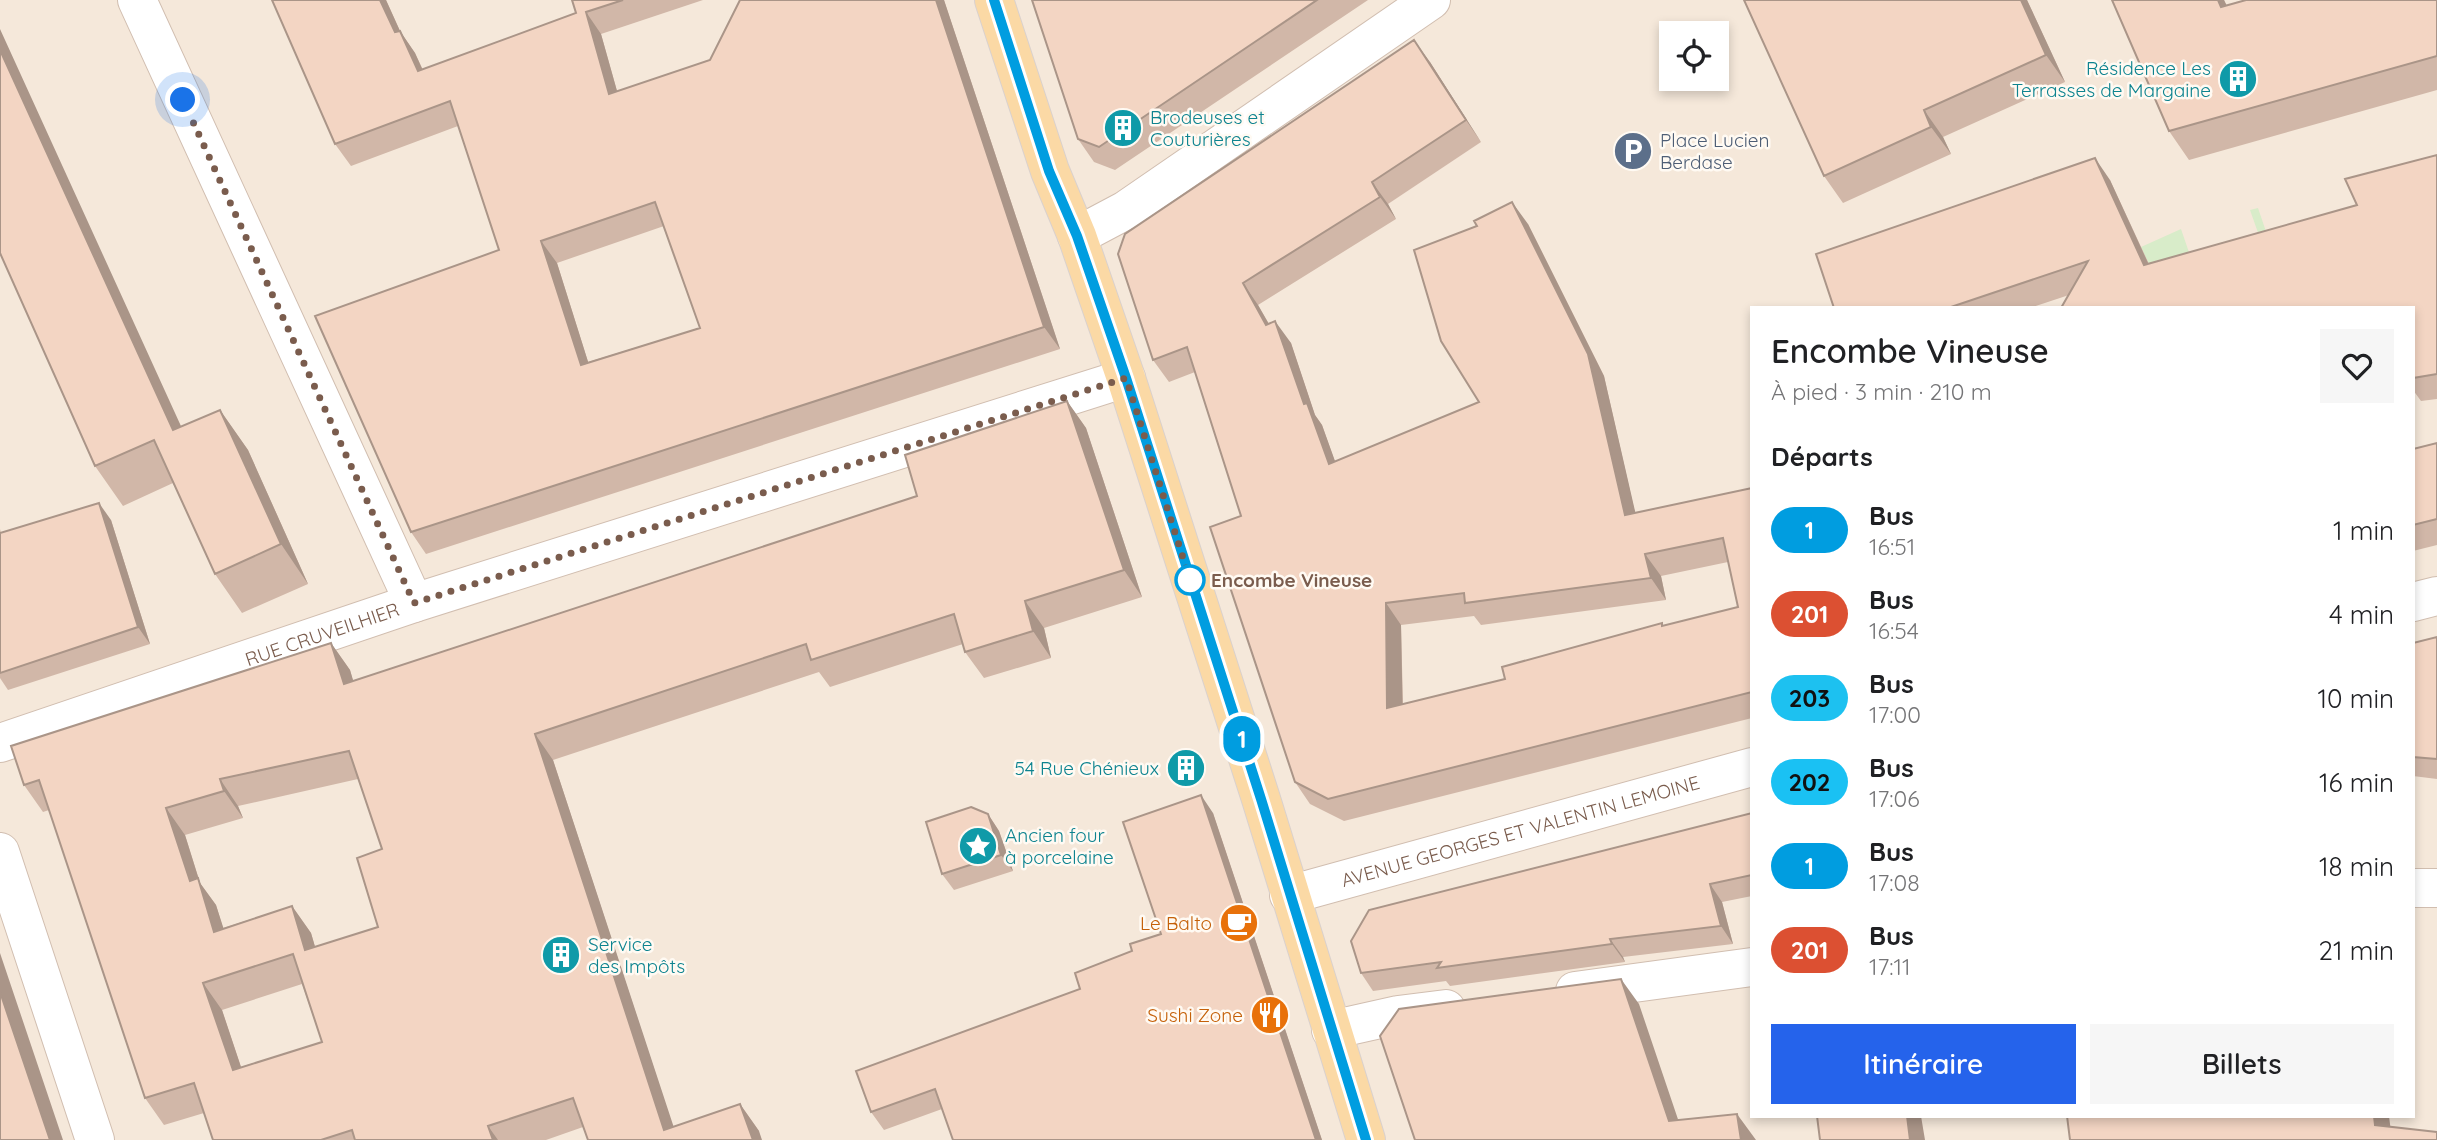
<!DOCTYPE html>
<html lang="fr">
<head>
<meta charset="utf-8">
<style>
	body { margin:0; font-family:Quicksand,sans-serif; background:#f6f6f6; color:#202124; height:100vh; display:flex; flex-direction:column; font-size:26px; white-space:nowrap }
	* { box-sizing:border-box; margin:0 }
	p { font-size:23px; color:#757577 }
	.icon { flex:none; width:38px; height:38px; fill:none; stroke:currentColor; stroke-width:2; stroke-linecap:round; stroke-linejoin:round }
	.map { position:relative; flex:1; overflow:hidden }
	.details { position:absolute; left:1750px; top:306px; width:665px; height:812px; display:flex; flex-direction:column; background:#fff; border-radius:0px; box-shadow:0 4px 10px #0003 }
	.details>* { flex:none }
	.badge { padding:0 14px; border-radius:23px; font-size:24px; line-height:46px }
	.controls { position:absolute; left:1659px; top:21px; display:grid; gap:14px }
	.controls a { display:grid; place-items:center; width:70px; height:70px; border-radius:0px; background:#fff; box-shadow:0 4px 10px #0003; font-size:35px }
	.you { position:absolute; width:35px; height:35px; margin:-18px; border:5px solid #fff; border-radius:50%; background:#1a73e8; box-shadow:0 0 0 10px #1a73e833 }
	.map>.badge { position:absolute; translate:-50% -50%; box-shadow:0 0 0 4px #fff }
	h2 { padding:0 21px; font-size:26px; line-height:63px }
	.round { display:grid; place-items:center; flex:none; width:74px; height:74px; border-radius:0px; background:#f6f6f6 }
	.overview { display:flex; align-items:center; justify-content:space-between; height:119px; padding:0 21px }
	h1 { font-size:33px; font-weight:600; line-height:52px }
	.cta { display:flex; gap:14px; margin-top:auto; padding:14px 21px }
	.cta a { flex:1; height:80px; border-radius:0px; background:#2563eb; color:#fff; font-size:28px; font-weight:600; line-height:80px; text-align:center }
	.cta a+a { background:#f6f6f6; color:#202124 }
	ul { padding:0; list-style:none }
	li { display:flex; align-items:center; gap:21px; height:84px; padding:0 21px }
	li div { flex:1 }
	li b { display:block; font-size:26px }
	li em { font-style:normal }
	li .badge { min-width:77px; font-weight:700; text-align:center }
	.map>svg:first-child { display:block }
</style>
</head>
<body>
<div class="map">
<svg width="2437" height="1140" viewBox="0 0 2437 1140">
	<rect width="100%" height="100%" fill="#fdf6ec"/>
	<!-- residential -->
	<path fill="#f5e8da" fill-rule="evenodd" d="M0 0H2437V1140H0ZM1671 33H1717V79H1671ZM1752 308H2413V1116H1752Z"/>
	<!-- green -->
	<path fill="#d8ecc9" d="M2258 208 2274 255 2169 308 2141 247 2181 229 2193 264 2262 244 2250 210Z"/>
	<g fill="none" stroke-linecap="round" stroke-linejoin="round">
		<!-- minor casing -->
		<g stroke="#d1beb0" stroke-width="40">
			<g id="minor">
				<path d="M137 0 414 603"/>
				<path d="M1077 236 1126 210 1431 0"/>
				<path d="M2413 602 2437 596"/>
				<path id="s1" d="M0 743 414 603 1126 378"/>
				<path d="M0 852 95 1140"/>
				<path d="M2413 888H2437"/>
				<path id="s2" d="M1289 895 1752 767"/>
				<path d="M1575 991 1752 967"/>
				<path d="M1331 1030 1398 1015 1446 1009"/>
			</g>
		</g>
		<!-- major casing -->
		<g stroke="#dad1cd" stroke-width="40">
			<path id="major" d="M994 0 1050 171 1077 236 1126 378 1261 799 1366 1140"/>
		</g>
		<!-- minor -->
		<use href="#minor" stroke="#fff" stroke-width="38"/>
		<!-- major -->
		<use href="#major" stroke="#fbd9a5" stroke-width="38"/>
	</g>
	<!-- wall -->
	<path fill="#d1b7a8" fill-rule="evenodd" d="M272 0H386L400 31 415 53 423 70 576 13 572 0H703L601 34 617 91 944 0 1060 349 426 554 411 532 499 250 458 126 351 166 335 144ZM664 226 700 328 588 362 557 263Z
		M1032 0H1368L1115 170 1094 162 1078 139Z
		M1744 0H2027L2065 82 1943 137 1951 154 1843 203 1824 176Z
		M2112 0H2224L2227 6 2437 0V90L2189 160 2169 131Z
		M1430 62 1481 142 1388 204 1396 219 1258 305 1269 324 1291 343 1315 415 1322 425 1335 462 1479 402 1528 224 1604 376 1635 513 1752 488V718L1344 821 1310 804 1295 782 1241 516 1195 372 1169 382 1153 360ZM1728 562 1738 607 1664 626 1662 623 1505 679 1403 704 1401 625 1474 616 1481 625 1666 600 1661 576Z
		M2437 155V399L2421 401 2413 390V308L2069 295 2030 308H1834L2110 180 2149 264 2357 205Z
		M1067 401 1086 428 1142 597 1044 628 1051 658 984 678 965 652 963 644 830 687 819 672 553 760 673 1127 740 1104 759 1131 583 1127 546 1140H213L204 1113 164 1125 145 1098 49 810 43 812 24 785 331 643 350 670 353 681 917 496ZM358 779 382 849 378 927 315 947 311 933 292 906 223 928 216 905 200 883 185 835 243 818 238 806ZM302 984 322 1042 241 1067 222 1010Z
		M220 410 248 450 308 584 242 613 215 574 173 483 123 506 95 466Z
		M2437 443V545L2413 551V449Z
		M111 520 150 644 8 690 0 678V529L1 533Z
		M2437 637V779L2413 776V643Z
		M1213 813 1322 1140H953L942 1109 884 1130 871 1112 1080 989 1132 951 1161 934Z
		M1752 813V896L1722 902 1733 944 1623 957 1625 962 1450 986 1446 981 1373 991 1361 973Z
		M988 814 999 831 1013 871 954 890 942 874Z"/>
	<!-- shaded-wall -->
	<path fill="#aa9588" d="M380 0H386L400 31 415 53 433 93 418 71 395 32Z
		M936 0H944L1060 349 1044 327Z
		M2021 0H2027L2065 82 2046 55Z
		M2218 0H2224L2241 36 2221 7Z
		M586 12 601 34 624 116 609 94Z
		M0 29 201 470 173 430 0 50Z
		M1414 40 1430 62 1481 142 1466 120Z
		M1924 110 1943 137 1951 154 1931 127Z
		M2095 158 2110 180 2159 287 2144 265Z
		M1372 182 1388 204 1396 219 1380 197Z
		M1512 202 1528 224 1604 376 1641 537 1625 515Z
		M541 241 557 263 596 387 581 365Z
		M1243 283 1258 305 1282 347 1266 325Z
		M1275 321 1291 343 1315 415 1322 425 1344 486 1329 464 1304 404Z
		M1067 401 1086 428 1142 597 1124 570Z
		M220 410 248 450 308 584 281 544Z
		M99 503 111 520 150 644 138 627Z
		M1645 554 1661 576 1666 600 1651 578Z
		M1025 601 1044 628 1051 658 1033 631Z
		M1386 603 1401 625 1403 730 1387 708Z
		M331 643 350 670 362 710 344 684Z
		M535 734 553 760 678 1140 664 1130Z
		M220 779 238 806 243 818 224 791Z
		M1201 795 1213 813 1322 1140H1316Z
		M166 808 185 835 200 883 216 905 233 958 214 932 190 881Z
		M988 814 999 831 1013 871 1001 855Z
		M1710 884 1722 902 1733 944 1721 926Z
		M292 906 311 933 324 977 305 950Z
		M1610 939 1623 957 1625 962 1612 944Z
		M0 953 63 1140H50L0 992Z
		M1621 979 1639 1004 1685 1140 1669 1121Z
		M203 983 222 1010 251 1097 233 1070Z
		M740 1104 759 1131 762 1140H753Z
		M1737 1114 1756 1140H1741Z
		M1907 1116H1921L1925 1140H1910Z
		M2374 1116H2389L2392 1140 2375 1125Z
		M488 1126 498 1140H493Z"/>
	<!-- building -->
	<path fill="#f3d5c3" stroke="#aa9588" stroke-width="2" fill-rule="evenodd" d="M272 0H380L395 32 400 31 418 71 576 13 572 0H623L586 12 609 94 710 60 740 0H936L1044 327 411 532 315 316 499 250 450 101 335 144ZM655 202 700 328 581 365 541 241Z
		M1032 0H1317L1099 147 1078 139Z
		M1744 0H2021L2046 55 1924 110 1931 127 1824 176Z
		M2112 0H2218L2221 7 2246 0H2437V56L2169 131Z
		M1414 40 1466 120 1372 182 1380 197 1243 283 1266 325 1275 321 1304 404 1307 403 1329 464 1479 402 1441 341 1414 250 1477 226 1474 221 1512 202 1588 354 1625 515 1752 488V692L1328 799 1295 782 1210 527 1241 516 1187 347 1153 360 1118 254 1125 234ZM1723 538 1738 607 1662 626V623L1502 667 1505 679 1387 708 1386 603 1464 593 1465 603 1651 578 1645 554Z
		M0 50 173 430 220 410 281 544 215 574 154 440 95 466 0 253Z
		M2437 155V374L2413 378V308H2061L2088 261 1948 308H1834L1816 254 2095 158 2144 265 2357 205 2345 179Z
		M1067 401 1124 570 1025 601 1033 631 965 652 954 614 811 660 806 644 535 734 664 1130 740 1104 753 1140H588L573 1098 488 1126 493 1140H355L352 1130 321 1140H213L194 1083 145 1098 39 780 24 785 11 746 331 643 344 684 917 496 905 455ZM349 751 382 849 357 858 378 927 305 950 292 906 214 932 198 878 190 881 166 808 224 791 220 779ZM293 954 322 1042 233 1070 203 983Z
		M2437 443V519L2413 525V449Z
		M99 503 138 627 0 673V533Z
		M2437 637V759L2413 757V643Z
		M1201 795 1316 1140H953L935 1089 871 1112 856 1071 1080 989 1075 973 1132 951 1130 944 1161 934 1123 822Z
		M971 807 988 814 1001 855 942 874 926 822Z
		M1752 813V875L1710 884 1721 926 1610 939 1612 944 1437 968 1441 962 1361 973 1351 941 1369 910Z
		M1621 979 1669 1121 1737 1114 1741 1140H1415L1380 1036 1399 1009Z
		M0 992 50 1140H0Z
		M1817 1116H1907L1910 1140H1820Z
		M2067 1116H2374L2375 1125 2437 1132V1140H2070Z"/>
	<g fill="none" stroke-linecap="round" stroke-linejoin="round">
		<!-- line casing -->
		<g stroke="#fff" stroke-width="16">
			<path id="line" d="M994 0 1049 171 1077 236 1126 378 1261 799 1366 1140"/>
		</g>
		<!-- line -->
		<use href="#line" stroke="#009de0" stroke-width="10"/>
		<!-- walk -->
		<path stroke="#7a5c4d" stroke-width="7" stroke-dasharray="0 12.6" d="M183 100 414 603 1126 378 1190 580"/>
	</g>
	<!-- icons -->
	<defs>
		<g id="building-disc" transform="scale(2.0125)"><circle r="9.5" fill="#0f9aa8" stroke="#fffaf3"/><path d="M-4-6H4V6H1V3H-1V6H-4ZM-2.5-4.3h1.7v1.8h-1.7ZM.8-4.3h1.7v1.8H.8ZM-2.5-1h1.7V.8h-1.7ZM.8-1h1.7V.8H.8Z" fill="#fff"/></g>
		<g id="parking-disc" transform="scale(2.0125)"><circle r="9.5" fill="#5c6f8a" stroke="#fffaf3"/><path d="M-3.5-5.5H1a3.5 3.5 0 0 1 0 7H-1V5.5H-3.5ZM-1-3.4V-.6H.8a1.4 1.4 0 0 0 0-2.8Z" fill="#fff"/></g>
		<g id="sight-disc" transform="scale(2.0125)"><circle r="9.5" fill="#0f9aa8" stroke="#fffaf3"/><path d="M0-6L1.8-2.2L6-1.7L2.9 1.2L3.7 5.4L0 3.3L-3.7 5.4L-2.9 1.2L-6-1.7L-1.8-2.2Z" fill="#fff"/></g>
		<g id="cafe-disc" transform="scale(2.0125)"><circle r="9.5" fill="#e8710a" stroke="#fffaf3"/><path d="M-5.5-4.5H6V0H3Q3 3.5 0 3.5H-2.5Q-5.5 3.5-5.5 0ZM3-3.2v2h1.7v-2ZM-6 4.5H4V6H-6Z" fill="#fff"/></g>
		<g id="restaurant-disc" transform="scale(2.0125)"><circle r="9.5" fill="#e8710a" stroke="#fffaf3"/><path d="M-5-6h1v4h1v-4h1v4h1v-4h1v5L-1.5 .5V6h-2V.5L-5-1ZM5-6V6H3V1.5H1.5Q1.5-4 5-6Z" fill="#fff"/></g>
	</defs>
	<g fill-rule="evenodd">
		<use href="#building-disc" x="2238" y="79"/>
		<use href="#building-disc" x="1123" y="128"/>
		<use href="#parking-disc" x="1633" y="151"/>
		<use href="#building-disc" x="1186" y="768"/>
		<use href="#sight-disc" x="978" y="846"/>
		<use href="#cafe-disc" x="1239" y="923"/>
		<use href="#building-disc" x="561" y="955"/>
		<use href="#restaurant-disc" x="1270" y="1015"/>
	</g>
	<!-- markers -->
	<circle fill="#fff" stroke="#009de0" stroke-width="3.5" cx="1190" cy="580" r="14"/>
	<g text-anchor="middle" stroke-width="5" stroke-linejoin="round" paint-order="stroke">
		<!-- culture labels -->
		<g font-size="19" fill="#0d838f" stroke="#fffaf3" text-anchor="start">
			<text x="2211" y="75" text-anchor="end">Résidence Les<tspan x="2211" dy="22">Terrasses de Margaine</tspan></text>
			<text x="1150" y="124">Brodeuses et<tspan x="1150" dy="22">Couturières</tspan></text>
			<text x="1159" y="775" text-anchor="end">54 Rue Chénieux</text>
			<text x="1005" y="842">Ancien four<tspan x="1005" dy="22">à porcelaine</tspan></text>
			<text x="588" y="951">Service<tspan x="588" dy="22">des Impôts</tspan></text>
		</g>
		<!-- service labels -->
		<g font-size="19" fill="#4e5e75" stroke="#fffaf3" text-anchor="start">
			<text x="1660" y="147">Place Lucien<tspan x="1660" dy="22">Berdase</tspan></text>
		</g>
		<!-- stop labels -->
		<g font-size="19" font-weight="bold" fill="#7a5c4d" stroke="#fffaf3" text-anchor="start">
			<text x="1211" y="587">Encombe Vineuse</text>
		</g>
		<!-- street labels -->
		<g font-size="19" fill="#7a5c4d" stroke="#fffaf3">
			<text dy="7" stroke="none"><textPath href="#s1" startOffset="340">RUE CRUVEILHIER</textPath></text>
			<text dy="7" stroke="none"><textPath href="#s2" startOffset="240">AVENUE GEORGES ET VALENTIN LEMOINE</textPath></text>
		</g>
		<!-- food labels -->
		<g font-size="19" fill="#c56008" stroke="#fffaf3" text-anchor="end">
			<text x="1212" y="930">Le Balto</text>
			<text x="1243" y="1022">Sushi Zone</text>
		</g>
	</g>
</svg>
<div class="controls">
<a><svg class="icon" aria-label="locate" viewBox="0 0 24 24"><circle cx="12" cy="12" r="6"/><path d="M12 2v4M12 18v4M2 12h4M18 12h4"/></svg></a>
</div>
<div class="you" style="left:183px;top:100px"></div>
<b class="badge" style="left:1242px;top:739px;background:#009de0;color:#fff">1</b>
<section class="details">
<div class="overview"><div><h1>Encombe Vineuse</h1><p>À pied · 3 min · 210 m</p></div><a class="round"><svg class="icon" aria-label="heart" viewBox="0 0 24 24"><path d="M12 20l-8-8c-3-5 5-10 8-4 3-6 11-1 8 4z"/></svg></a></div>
<h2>Départs</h2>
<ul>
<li><span class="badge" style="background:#009de0;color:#fff">1</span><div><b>Bus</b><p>16:51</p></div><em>1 min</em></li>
<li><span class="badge" style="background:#dc5032;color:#fff">201</span><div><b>Bus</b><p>16:54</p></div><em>4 min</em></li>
<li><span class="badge" style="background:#1dc1f0;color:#111">203</span><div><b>Bus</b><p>17:00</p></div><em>10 min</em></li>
<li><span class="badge" style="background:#1ac1f3;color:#111">202</span><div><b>Bus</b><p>17:06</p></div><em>16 min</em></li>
<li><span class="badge" style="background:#009de0;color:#fff">1</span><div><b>Bus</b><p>17:08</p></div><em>18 min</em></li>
<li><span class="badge" style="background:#dc5032;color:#fff">201</span><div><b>Bus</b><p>17:11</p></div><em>21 min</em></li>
</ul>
<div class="cta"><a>Itinéraire</a><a>Billets</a></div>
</section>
</div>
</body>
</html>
